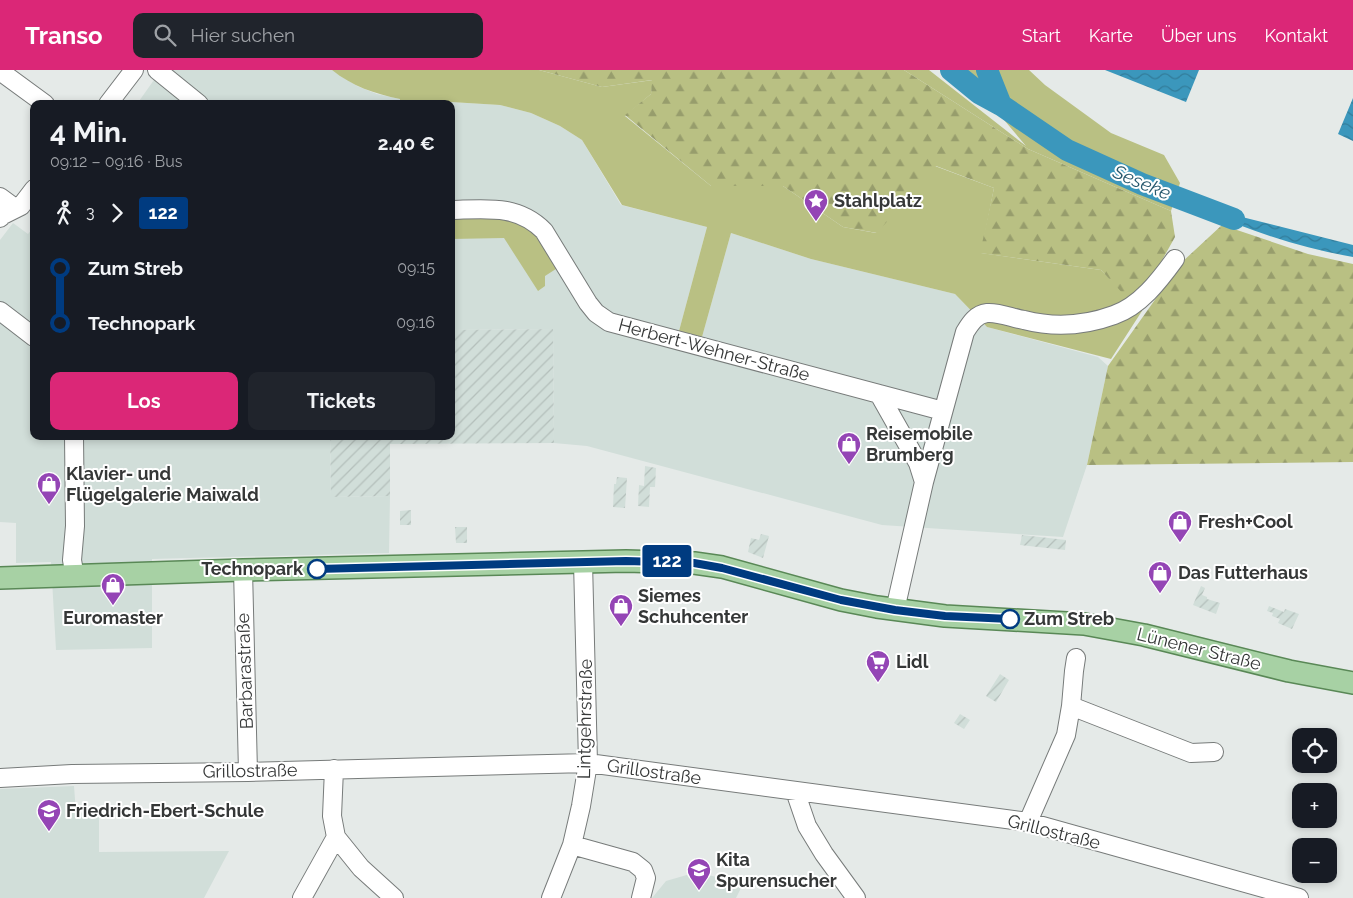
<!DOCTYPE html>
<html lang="de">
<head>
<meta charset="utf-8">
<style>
	body { margin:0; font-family:Raleway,sans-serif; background:#20242c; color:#f1f3f6; height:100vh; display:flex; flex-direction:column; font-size:19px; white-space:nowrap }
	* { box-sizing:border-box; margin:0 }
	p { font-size:16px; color:#9ea1a6 }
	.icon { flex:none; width:28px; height:28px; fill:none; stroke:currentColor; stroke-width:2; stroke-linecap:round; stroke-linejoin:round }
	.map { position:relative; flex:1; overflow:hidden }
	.details { position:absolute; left:30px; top:30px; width:425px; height:340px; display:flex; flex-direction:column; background:#171b24; border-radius:10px; box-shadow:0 2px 8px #0003 }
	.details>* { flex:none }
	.badge { padding:0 10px; border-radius:4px; font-size:18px; line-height:32px }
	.tools { position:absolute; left:1292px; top:658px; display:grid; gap:10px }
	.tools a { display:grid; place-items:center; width:45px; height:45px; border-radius:10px; background:#171b24; box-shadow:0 2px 8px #0003; font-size:25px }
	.map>.badge { position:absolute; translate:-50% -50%; box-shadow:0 0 0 2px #fff }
	.legs { display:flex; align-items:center; gap:8px; height:55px; padding:0 20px; font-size:16px }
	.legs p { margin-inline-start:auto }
	.summary { display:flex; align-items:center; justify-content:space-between; height:85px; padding:0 20px }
	h1 { font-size:28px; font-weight:700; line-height:38px }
	.action { display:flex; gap:10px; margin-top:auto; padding:10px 20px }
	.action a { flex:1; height:58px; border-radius:10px; background:#db2777; color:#fff; font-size:20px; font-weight:700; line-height:58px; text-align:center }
	.action a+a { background:#20242c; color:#f1f3f6 }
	ul { padding:0 20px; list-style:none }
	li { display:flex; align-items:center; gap:18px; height:55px; font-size:19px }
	li i { display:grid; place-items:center; width:8px; height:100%; margin:0 6px; background:currentColor }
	li i::after { content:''; width:12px; height:12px; margin:-6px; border:4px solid; border-radius:50%; background:#171b24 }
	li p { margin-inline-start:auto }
	li:first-child i { background:linear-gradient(#0000 50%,currentColor 0) }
	li:last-child i { background:linear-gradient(currentColor 50%,#0000 0) }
	header { display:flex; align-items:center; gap:30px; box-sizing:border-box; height:70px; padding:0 25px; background:#db2777; color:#fff }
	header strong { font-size:24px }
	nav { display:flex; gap:28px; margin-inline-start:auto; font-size:18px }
	.search { width:350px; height:45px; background:#20242c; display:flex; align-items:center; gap:12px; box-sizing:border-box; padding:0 18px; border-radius:10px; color:#9ea1a6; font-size:19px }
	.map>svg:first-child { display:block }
</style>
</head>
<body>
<header>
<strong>Transo</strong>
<div class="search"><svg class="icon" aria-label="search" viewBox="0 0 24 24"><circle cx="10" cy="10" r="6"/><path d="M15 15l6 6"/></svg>Hier suchen</div>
<nav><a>Start</a><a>Karte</a><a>Über uns</a><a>Kontakt</a></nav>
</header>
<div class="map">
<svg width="1353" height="828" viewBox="0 0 1353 828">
	<defs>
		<pattern id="industrial-furrows" width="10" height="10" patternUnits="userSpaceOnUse" patternTransform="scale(1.25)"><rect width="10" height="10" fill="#d1ded9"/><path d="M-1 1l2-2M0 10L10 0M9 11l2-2" fill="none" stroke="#b4bfbb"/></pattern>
		<pattern id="forest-firs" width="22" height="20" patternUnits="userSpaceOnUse" patternTransform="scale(1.25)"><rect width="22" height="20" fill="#b9c083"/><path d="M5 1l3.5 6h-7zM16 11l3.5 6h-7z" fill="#979d6c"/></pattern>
		<pattern id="water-waves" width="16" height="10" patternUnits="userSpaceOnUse" patternTransform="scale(1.25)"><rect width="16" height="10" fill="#3b97bc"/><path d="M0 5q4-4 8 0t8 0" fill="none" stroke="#327c9a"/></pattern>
	</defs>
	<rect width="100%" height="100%" fill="#e5eae8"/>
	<!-- built -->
	<path fill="#d1ded9" d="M161 0H332L357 16 377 24 400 29V34H137Z
		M418 30 500 35 531 43 560 56 582 70 621 135 707 157 679 261 702 267 731 163 811 189 955 224 987 257 1098 287 1108 296 1087 395 1063 467 882 455 587 376 554 373 553 259 451 260V34H418Z
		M13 153 28 164 34 157V366H330L331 427 390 426 389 483 152 489V578L56 580 51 492 16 493V453L0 452V170Z
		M74 716 76 743H99V782L229 781 204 828H0V719Z
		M697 802 743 814 736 828H652L666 811Z"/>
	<!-- industrial -->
	<path fill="url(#industrial-furrows)" d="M553 259 554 373 390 374V426L331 427 330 366H451V260Z
		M645 396 656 398 655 417H650L649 437 638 436 639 415 644 416Z
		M617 407 627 408 625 438 613 437 614 414H616Z
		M411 440V455H400V441Z
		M455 457H467V473H456Z
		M761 464 769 466 763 488 748 482 751 468 759 470Z
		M1022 465 1066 470 1065 480 1020 475Z
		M1201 516 1205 518 1202 525 1207 527V529L1220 533 1216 544 1193 535Z
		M1269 536 1284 542 1285 539 1299 544 1292 559 1278 553 1280 549 1272 546 1273 543 1267 541Z
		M1000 604 1009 610 996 632 986 626Z
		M960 644 970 650 964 659 954 653Z"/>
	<!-- grass -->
	<path fill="#b9c083" d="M332 0H539L602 17 653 10 651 24 625 46 711 116H783L843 157 876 163 935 96 994 118 981 183 1101 200 1142 241 1111 289 987 257 955 224 811 189 731 163 702 267 679 261 707 157 622 135 582 70 560 56 531 43 500 35 418 30V34H400V29C375 24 352 16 332 0Z
		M904 0H929L1026 76 962 0H1029L1045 15 1111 63 1164 85 1180 113 1171 141 1028 79Z
		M495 146 531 157 559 197 545 206V216L538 221 504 168 451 169V147Z"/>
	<!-- forest -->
	<path fill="url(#forest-firs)" d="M539 0H904L1028 79 1171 141 1175 167 1156 201 1128 229 1101 200 980 183 994 118 936 96 877 163 843 157 783 116H711L625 45 651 24 652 10 602 17Z
		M1222 155 1308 184 1353 194V392L1087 395 1108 296 1181 193Z"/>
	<!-- water -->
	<path fill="url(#water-waves)" d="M1105 0H1199L1186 32Z
		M1353 28V71L1338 64Z
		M1207 131 1238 146 1353 175V187C1301 178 1252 162 1204 140Z"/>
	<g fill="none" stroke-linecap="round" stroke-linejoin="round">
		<!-- river -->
		<path stroke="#3b97bc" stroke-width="22" d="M951 0 979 23 1001 35 1067 80 1142 114 1234 149
			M987 0 1001 35"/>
		<!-- minor casing -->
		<g stroke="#777b7a" stroke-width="20">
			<path id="minor" d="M157 0 199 34
				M4 4 45 34
				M108 34 134 0
				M0 127 15 138
				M451 140C486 139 517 134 544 161L588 233 596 243 609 252 943 341
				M0 148 3 145 21 136 34 119
				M0 241 34 267
				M879 324 918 393 924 412
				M74 366 75 456 72 490 75 507
				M243 500 248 702
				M895 540 924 412 965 262C970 254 976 244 987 243 999 242 1012 248 1024 250 1055 258 1084 256 1114 245 1140 236 1159 211 1175 189
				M1071 636 1191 683 1214 682
				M334 699 332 746 336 767 361 798 394 828
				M0 708 72 704 248 702 588 693 1028 752 1299 828
				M795 721 807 756 824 784 856 828
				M1028 752 1066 665 1071 636 1074 601 1076 588
				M572 775 633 792 643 800 646 808 641 828
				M302 828 336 767
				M551 828 572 775 581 736 588 693 583 492"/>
		</g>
		<!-- major casing -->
		<g stroke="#598856" stroke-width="24">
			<path id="major" d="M0 508 243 500 626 491 694 493 722 497 841 530 877 537 945 546 1084 554 1144 565 1289 601 1353 613"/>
		</g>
		<!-- minor -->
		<use href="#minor" stroke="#fff" stroke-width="18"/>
		<!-- major -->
		<use href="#major" stroke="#a7d1a4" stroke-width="21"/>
	</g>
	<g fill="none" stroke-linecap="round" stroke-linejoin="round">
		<!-- line-1 casing -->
		<g stroke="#fff" stroke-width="11">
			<path id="line-1" d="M317 499 626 491 694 493 722 498 841 530 895 540 945 546 1010 549"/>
		</g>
		<!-- line-1 -->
		<use href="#line-1" stroke="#003b80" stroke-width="8"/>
	</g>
	<!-- icons -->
	<defs>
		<g id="sight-pin" transform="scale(1.25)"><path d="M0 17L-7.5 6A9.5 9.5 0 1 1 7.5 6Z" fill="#9445b5" stroke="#fff"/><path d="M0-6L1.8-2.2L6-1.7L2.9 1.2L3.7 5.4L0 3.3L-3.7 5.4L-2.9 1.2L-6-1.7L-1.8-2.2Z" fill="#fff"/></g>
		<g id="shop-pin" transform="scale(1.25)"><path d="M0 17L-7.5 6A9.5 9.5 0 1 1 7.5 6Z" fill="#9445b5" stroke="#fff"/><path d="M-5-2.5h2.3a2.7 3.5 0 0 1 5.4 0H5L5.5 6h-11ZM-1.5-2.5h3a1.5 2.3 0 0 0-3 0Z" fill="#fff"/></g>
		<g id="supermarket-pin" transform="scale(1.25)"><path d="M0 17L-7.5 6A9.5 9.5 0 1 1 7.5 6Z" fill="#9445b5" stroke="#fff"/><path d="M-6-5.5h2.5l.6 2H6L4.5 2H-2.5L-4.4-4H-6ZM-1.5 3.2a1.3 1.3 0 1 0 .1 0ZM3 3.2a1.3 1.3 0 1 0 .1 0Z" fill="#fff"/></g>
		<g id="school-pin" transform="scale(1.25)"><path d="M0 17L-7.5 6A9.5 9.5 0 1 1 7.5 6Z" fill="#9445b5" stroke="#fff"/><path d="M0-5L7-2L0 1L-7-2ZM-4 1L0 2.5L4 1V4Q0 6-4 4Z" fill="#fff"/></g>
	</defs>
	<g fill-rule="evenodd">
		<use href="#sight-pin" x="816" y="131"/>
		<use href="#shop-pin" x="849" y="374"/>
		<use href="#shop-pin" x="49" y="414"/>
		<use href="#shop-pin" x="1180" y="452"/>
		<use href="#shop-pin" x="1160" y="503"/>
		<use href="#shop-pin" x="113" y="515"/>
		<use href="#shop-pin" x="621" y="536"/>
		<use href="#supermarket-pin" x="878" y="592"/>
		<use href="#school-pin" x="49" y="741"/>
		<use href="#school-pin" x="699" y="800"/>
	</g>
	<!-- markers -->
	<g fill="#fff" stroke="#003b80" stroke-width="2.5">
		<circle cx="317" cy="499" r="9"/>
		<circle cx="1010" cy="549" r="9"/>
	</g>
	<g text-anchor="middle" stroke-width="4" stroke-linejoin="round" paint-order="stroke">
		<!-- poi labels -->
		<g font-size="18" font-weight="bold" fill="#353737" stroke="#fff" text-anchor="start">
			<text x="834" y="137">Stahlplatz</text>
			<text x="866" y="370">Reisemobile<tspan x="866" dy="21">Brumberg</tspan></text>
			<text x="66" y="410">Klavier- und<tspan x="66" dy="21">Flügelgalerie Maiwald</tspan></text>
			<text x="1198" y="458">Fresh+Cool</text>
			<text x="1178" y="509">Das Futterhaus</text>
			<text x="638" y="532">Siemes<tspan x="638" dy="21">Schuhcenter</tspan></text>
			<text x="113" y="554" text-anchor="middle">Euromaster</text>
			<text x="896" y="598">Lidl</text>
			<text x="66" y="747">Friedrich-Ebert-Schule</text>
			<text x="716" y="796">Kita<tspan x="716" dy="21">Spurensucher</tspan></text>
		</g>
		<!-- street labels -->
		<g font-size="18" fill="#353737" stroke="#fff">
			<text transform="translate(714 280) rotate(15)" y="6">Herbert-Wehner-Straße</text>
			<text transform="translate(1199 579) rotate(14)" y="6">Lünener Straße</text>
			<text transform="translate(245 601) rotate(-92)" y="6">Barbarastraße</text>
			<text transform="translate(585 649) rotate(-89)" y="6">Lintgehrstraße</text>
			<text transform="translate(250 701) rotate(-1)" y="6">Grillostraße</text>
			<text transform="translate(654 702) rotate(8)" y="6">Grillostraße</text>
			<text transform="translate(1054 762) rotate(14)" y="6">Grillostraße</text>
		</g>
		<!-- stop labels -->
		<g font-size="18" font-weight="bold" fill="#353737" stroke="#fff" text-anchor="end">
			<text x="303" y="505">Technopark</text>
			<text x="1024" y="555" text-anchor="start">Zum Streb</text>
		</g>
		<!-- water labels -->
		<g font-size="19" font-style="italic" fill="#28596e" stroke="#fff">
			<text transform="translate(1142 112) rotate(23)" y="7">Seseke</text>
		</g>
	</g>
</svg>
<div class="tools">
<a><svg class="icon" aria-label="locate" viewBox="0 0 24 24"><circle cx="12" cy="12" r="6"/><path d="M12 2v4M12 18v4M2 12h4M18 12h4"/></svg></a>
<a>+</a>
<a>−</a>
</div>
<b class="badge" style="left:667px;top:491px;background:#003b80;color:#fff">122</b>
<section class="details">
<div class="summary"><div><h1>4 Min.</h1><p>09:12 – 09:16 · Bus</p></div><b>2.40 €</b></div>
<div class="legs"><svg class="icon" aria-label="walk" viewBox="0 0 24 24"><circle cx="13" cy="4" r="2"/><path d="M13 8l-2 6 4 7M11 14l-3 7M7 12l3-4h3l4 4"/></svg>3<svg class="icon" aria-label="forward" viewBox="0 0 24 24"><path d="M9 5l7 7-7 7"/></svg><b class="badge" style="background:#003b80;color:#fff">122</b></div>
<ul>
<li><i style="color:#003b80"></i><b>Zum Streb</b><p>09:15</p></li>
<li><i style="color:#003b80"></i><b>Technopark</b><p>09:16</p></li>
</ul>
<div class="action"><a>Los</a><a>Tickets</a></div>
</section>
</div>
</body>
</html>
